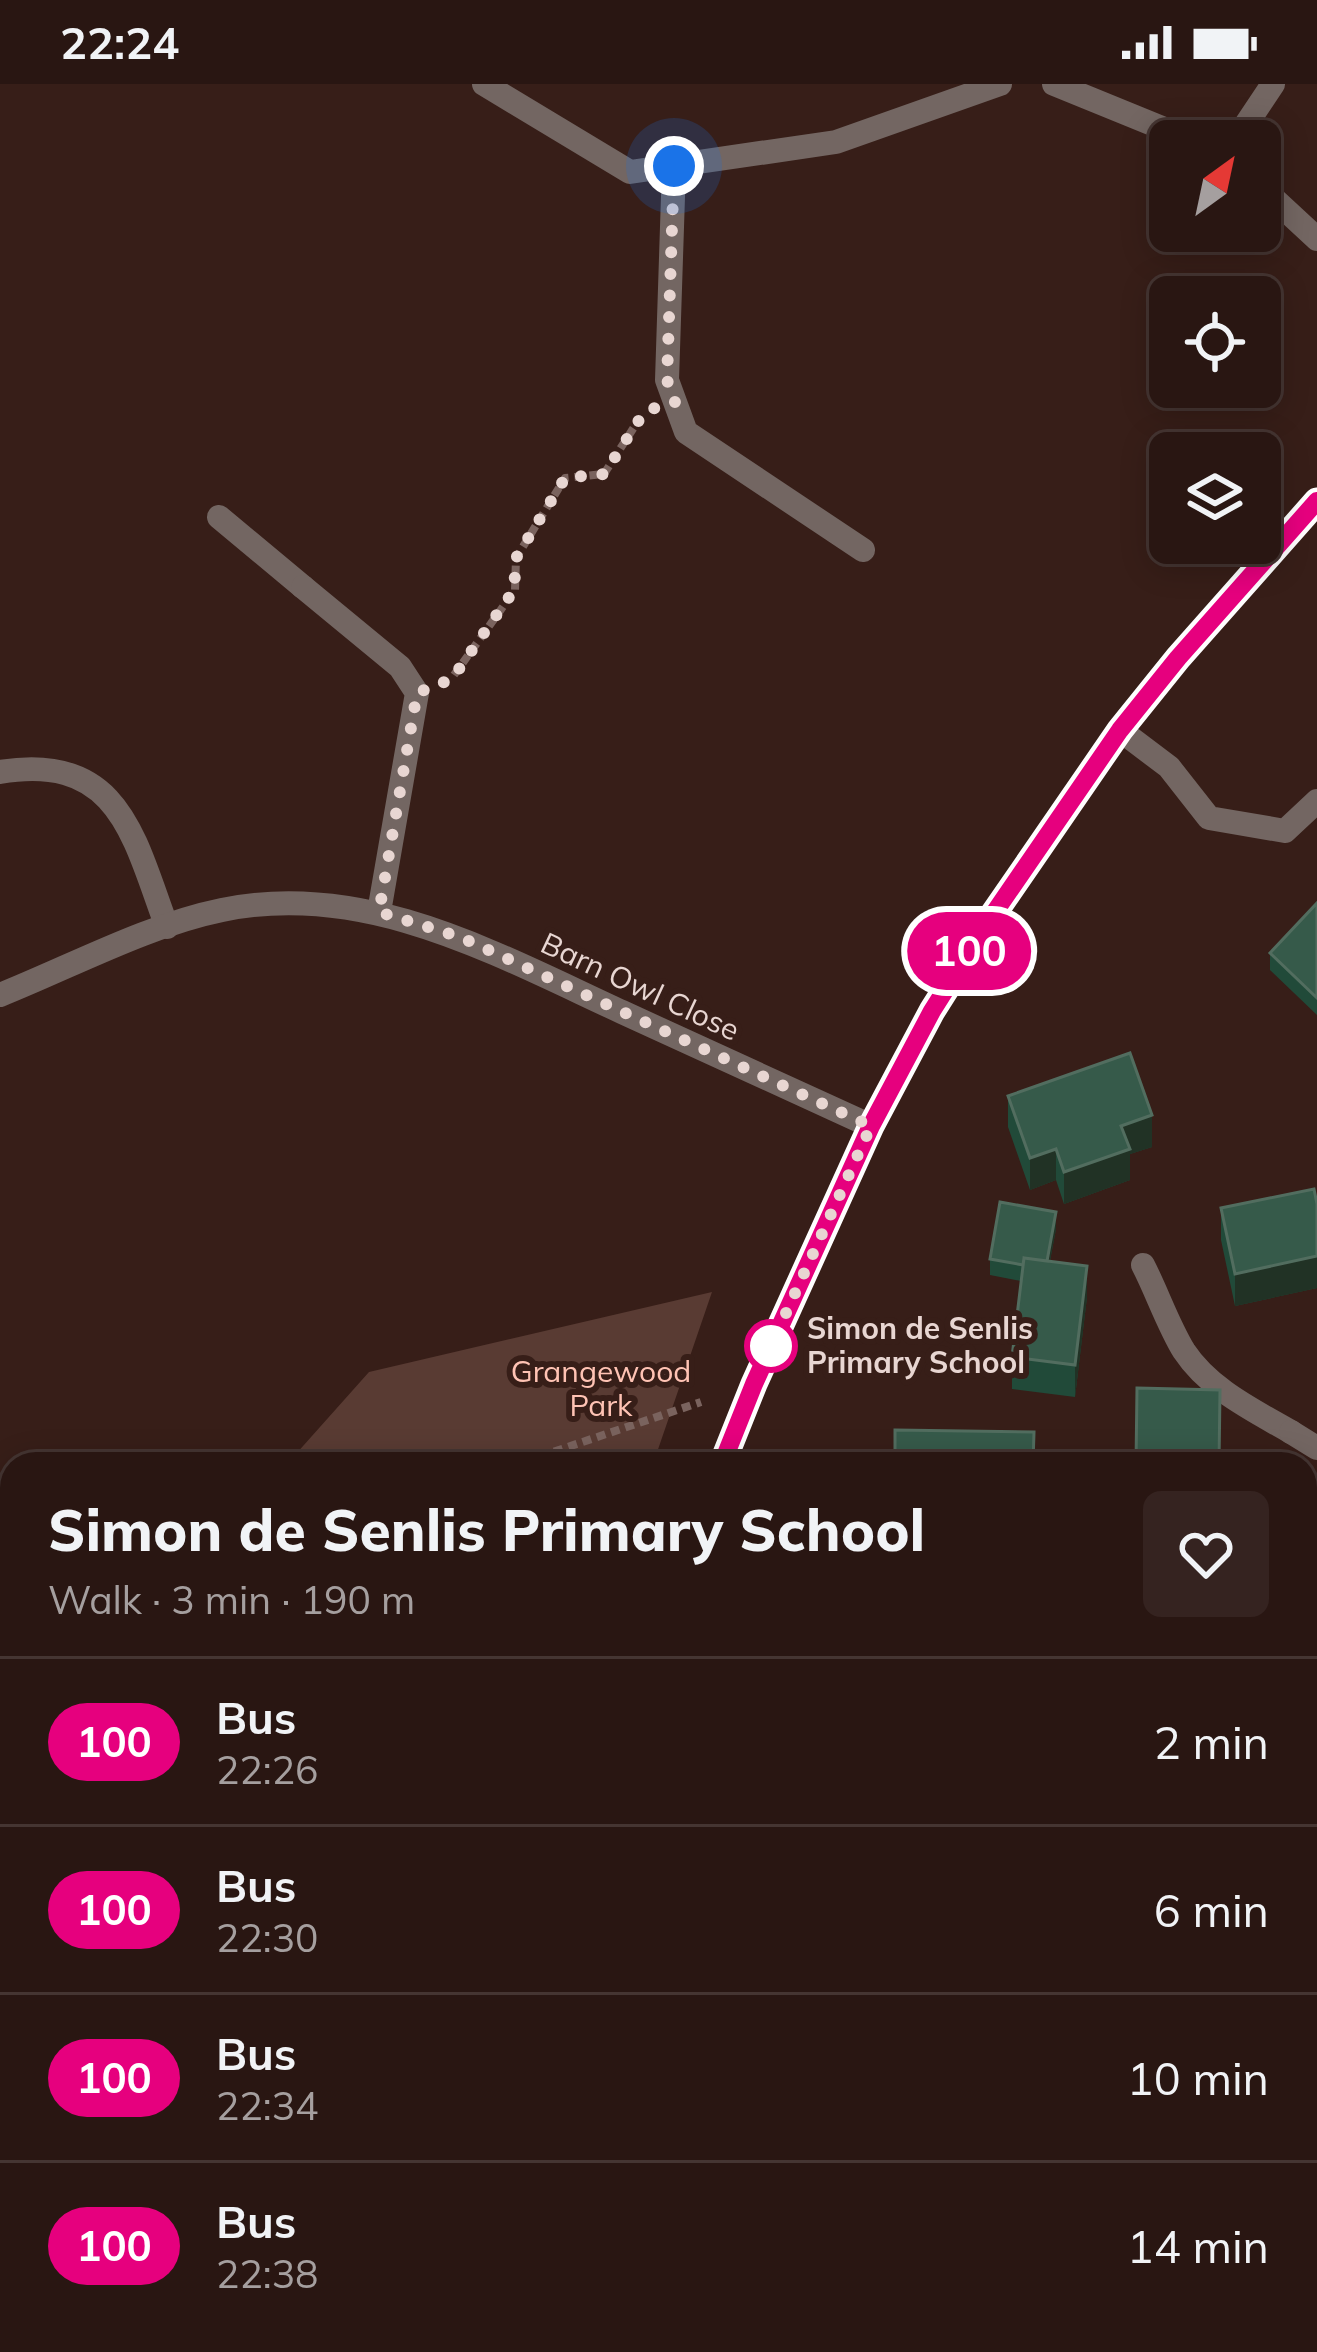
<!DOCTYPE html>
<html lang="en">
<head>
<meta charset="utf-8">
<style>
	body { margin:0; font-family:Mulish,sans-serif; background:#352320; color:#f1f3f6; height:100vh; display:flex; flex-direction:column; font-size:45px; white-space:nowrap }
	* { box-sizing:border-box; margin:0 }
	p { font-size:39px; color:#a59f9f }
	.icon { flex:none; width:66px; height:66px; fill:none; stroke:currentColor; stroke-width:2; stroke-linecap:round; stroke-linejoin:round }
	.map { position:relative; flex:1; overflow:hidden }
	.side { position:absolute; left:0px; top:1368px; width:1317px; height:900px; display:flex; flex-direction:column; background:#291612; border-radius:36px 36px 0 0; box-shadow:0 6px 30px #0003,0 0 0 3px #453532 }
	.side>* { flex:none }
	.badge { padding:0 24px; border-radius:39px; font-size:42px; line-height:78px }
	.needle { width:78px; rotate:33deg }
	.controls { position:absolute; left:1149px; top:36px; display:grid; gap:24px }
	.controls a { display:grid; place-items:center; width:132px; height:132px; border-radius:18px; background:#291612; box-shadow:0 6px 30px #0003,0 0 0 3px #453532; font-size:60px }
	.you { position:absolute; width:60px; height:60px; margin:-30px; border:9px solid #fff; border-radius:50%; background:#1a73e8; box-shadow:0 0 0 18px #1a73e833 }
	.map>.badge { position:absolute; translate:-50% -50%; box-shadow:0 0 0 6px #fff }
	.round { display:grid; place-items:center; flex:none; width:126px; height:126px; border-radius:18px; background:#352320 }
	.headline { display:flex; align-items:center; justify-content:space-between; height:204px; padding:0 48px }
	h1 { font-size:57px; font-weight:800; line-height:90px }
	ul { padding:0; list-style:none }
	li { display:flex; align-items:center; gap:36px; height:168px; padding:0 48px; border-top:3px solid #453532 }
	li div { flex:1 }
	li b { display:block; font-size:45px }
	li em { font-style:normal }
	li .badge { min-width:132px; font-weight:700; text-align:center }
	.status { display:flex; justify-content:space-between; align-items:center; height:84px; padding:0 60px; background:#291612; direction:ltr }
	.status svg { height:33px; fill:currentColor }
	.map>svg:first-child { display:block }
</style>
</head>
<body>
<div class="status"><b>22:24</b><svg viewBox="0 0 49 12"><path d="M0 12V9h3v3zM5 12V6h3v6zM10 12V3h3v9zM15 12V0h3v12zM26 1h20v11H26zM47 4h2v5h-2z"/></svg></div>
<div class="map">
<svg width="1317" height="2268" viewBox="0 0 1317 2268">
	<rect width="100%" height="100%" fill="#371e18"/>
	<!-- park -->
	<path fill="#593b33" d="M712 1208 653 1380H287L369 1288Z
		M12 1690V2256H207L197 2268H0V1703Z
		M392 2256H537L538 2268H383Z"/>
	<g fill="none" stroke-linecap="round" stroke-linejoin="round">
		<!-- path -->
		<path stroke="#7a635e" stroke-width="8" stroke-dasharray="9 6" stroke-linecap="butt" d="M454 591 515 506 516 474 565 394 604 390 638 337
			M527 1380 541 1372 701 1318
			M0 1818 12 1837
			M0 1867 12 1848"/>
		<!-- service -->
		<path stroke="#736662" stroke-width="24" d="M219 433 303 503
			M1120 646 1169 683 1209 734 1285 747 1317 717
			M0 688C120 668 134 755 167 843
			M1143 1181C1157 1208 1168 1241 1184 1267 1209 1305 1253 1326 1291 1348"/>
		<!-- minor -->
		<path stroke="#736662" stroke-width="24" d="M484 0 630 88 836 58 1000 0
			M1054 0 1194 57
			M1235 57 1273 0
			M674 82 667 296 686 348 863 466
			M1260 102 1317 155
			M303 503 400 583 417 609 379 828
			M0 911C70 883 148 841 222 826 365 796 496 870 622 928 705 966 788 1004 871 1042
			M1291 1348 1317 1364
			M1305 1547 1317 1506
			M1305 1671 1317 1715
			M1305 1776 1317 1769
			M733 2256 757 2268"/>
		<!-- tertiary -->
		<path stroke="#736662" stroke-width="24" d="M723 1380 754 1300 871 1042 932 927 992 832 1120 646 1178 574 1317 417
			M291 2268 302 2256"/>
	</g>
	<!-- wall -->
	<path fill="#214a39" d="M1317 819V931L1270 886V869Z
		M1008 1012 1152 1063 1130 1070V1096L1064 1120 1056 1096 1030 1106 1008 1043Z
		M1317 1120V1204L1235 1222 1221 1156V1124Z
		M1056 1145 1050 1177 1087 1213 1075 1313 1012 1305V1273L1021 1197 990 1191V1175Z
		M1305 1803 1317 1820 1309 1959 1305 1953Z
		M1317 2134V2261L1305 2245V2142Z"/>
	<!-- shaded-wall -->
	<path fill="#213225" d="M1152 1031V1063L1130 1070V1096L1064 1120V1088L1121 1042Z
		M1056 1065V1096L1030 1106V1074Z
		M1056 1128V1145L1045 1202V1185Z
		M1317 1172V1204L1235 1222V1190Z
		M1087 1182V1213L1075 1313V1281Z
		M1317 1922V1953L1309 1959V1927Z
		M1317 2063V2079L1305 2088V2071Z
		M1208 2256H1227L1210 2268H1208Z"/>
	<!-- building -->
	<path fill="#365a4a" stroke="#526d5f" stroke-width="3" d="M1317 819V914L1270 869Z
		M1130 969 1152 1031 1121 1042 1130 1065 1064 1088 1056 1065 1030 1074 1008 1012Z
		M1314 1105 1317 1120V1172L1235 1190 1221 1124Z
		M1000 1118 1056 1128 1047 1177 1024 1174 1023 1181 990 1175Z
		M1024 1174 1087 1182 1075 1281 1012 1273Z
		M1137 1304 1220 1306 1219 1380H1136Z
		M895 1346 1034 1348 1033 1380H895Z
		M1305 1803 1317 1820V1922L1309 1927 1305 1921Z
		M1305 1981 1317 1997V2063L1305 2071Z
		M1317 2134V2230L1305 2213V2142Z
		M1097 2256H1199L1208 2268H1079Z"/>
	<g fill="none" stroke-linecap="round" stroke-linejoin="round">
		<!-- line casing -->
		<g stroke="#fff" stroke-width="27">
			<path id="line" d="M722 1380 754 1300 871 1042 932 927 992 832 1120 646 1178 574 1317 417"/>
		</g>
		<!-- line -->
		<use href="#line" stroke="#e6007e" stroke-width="18"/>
		<!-- walk -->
		<path stroke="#e8d6d2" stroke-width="12" stroke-dasharray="0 21.6" d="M674 82 667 296 675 318 645 327 604 390 565 394 516 474 514 506 452 595 417 609 379 828 460 853 871 1042 771 1262"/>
	</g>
	<!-- markers -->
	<circle fill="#fff" stroke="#e6007e" stroke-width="6" cx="771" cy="1262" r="24"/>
	<g text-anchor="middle" stroke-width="12" stroke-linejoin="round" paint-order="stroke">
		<!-- street labels -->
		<g font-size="30" fill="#e8d6d2" stroke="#371e18">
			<text transform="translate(640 903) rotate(25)" y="10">Barn Owl Close</text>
		</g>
		<!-- stop labels -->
		<g font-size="30" font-weight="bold" fill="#e8d6d2" stroke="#371e18" text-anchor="start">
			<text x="807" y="1255">Simon de Senlis<tspan x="807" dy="34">Primary School</tspan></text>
		</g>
		<!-- park labels -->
		<g font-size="30" fill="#ffc3b4" stroke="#371e18">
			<text x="601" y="1298">Grangewood<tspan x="601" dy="34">Park</tspan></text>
		</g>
	</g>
</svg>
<div class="controls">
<a><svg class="needle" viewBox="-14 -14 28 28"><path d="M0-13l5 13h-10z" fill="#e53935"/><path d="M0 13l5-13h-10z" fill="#a59f9f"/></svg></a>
<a><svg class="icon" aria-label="locate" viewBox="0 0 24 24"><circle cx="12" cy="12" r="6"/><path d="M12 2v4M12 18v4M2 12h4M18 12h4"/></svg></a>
<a><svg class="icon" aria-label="layers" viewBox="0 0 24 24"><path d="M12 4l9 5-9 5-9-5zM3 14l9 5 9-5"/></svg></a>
</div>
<div class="you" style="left:674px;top:82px"></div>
<b class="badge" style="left:969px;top:867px;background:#e6007e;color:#fff">100</b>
<section class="side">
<div class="headline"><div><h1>Simon de Senlis Primary School</h1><p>Walk · 3 min · 190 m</p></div><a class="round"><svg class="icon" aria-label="heart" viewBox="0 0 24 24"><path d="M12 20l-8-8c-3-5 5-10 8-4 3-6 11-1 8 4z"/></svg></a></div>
<ul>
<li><span class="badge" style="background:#e6007e;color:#fff">100</span><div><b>Bus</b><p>22:26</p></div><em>2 min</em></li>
<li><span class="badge" style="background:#e6007e;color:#fff">100</span><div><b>Bus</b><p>22:30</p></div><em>6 min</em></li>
<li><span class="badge" style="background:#e6007e;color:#fff">100</span><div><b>Bus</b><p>22:34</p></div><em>10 min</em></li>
<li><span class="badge" style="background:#e6007e;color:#fff">100</span><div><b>Bus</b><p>22:38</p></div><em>14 min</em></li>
</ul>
</section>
</div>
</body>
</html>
